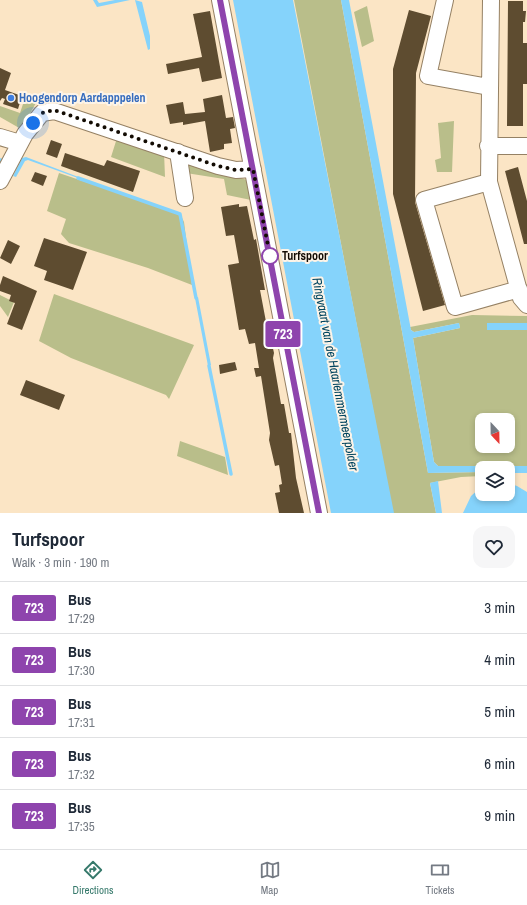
<!DOCTYPE html>
<html lang="en">
<head>
<meta charset="utf-8">
<style>
	body { margin:0; font-family:"Archivo Narrow",sans-serif; background:#f6f6f7; color:#1f2937; height:100vh; display:flex; flex-direction:column; font-size:15px; white-space:nowrap }
	* { box-sizing:border-box; margin:0 }
	p { font-size:13px; color:#747a83 }
	.icon { flex:none; width:22px; height:22px; fill:none; stroke:currentColor; stroke-width:2; stroke-linecap:round; stroke-linejoin:round }
	.map { position:relative; height:513px; overflow:hidden }
	.details { display:flex; flex-direction:column; background:#fff; flex:1 }
	.details>* { flex:none }
	.badge { padding:0 8px; border-radius:3px; font-size:14px; line-height:26px }
	.needle { width:26px; rotate:158deg }
	.buttons { position:absolute; left:475px; top:413px; display:grid; gap:8px }
	.buttons a { display:grid; place-items:center; width:40px; height:40px; border-radius:8px; background:#fff; box-shadow:0 2px 6px #0003; font-size:20px }
	.you { position:absolute; width:20px; height:20px; margin:-10px; border:3px solid #fff; border-radius:50%; background:#1a73e8; box-shadow:0 0 0 6px #1a73e833 }
	.map>.badge { position:absolute; translate:-50% -50%; box-shadow:0 0 0 2px #fff }
	.round { display:grid; place-items:center; flex:none; width:42px; height:42px; border-radius:12px; background:#f6f6f7 }
	.head { display:flex; align-items:center; justify-content:space-between; height:68px; padding:0 12px }
	h1 { font-size:19px; font-weight:800; line-height:30px }
	ul { padding:0; list-style:none }
	li { display:flex; align-items:center; gap:12px; height:52px; padding:0 12px; border-top:1px solid #e0e1e3 }
	li div { flex:1 }
	li b { display:block; font-size:15px }
	li em { font-style:normal }
	li .badge { min-width:44px; font-weight:700; text-align:center }
	.tabs { display:flex; justify-content:space-around; align-items:center; height:56px; border-top:1px solid #e0e1e3; background:#fff; font-size:11px; color:#747a83 }
	.tabs a { display:grid; justify-items:center; gap:2px }
	.tabs .on { color:#36796b }
	.map>svg:first-child { display:block }
</style>
</head>
<body>
<div class="map">
<svg width="527" height="513" viewBox="0 0 527 513">
	<rect width="100%" height="100%" fill="#fbe5c5"/>
	<!-- green -->
	<path fill="#b9be8a" fill-rule="evenodd" d="M294 0H341L428 473 482 472V476L461 477 430 483 436 513H393Z
		M367 6 374 41 362 47 354 12Z
		M25 98 36 103 21 129 0 117V106L20 113Z
		M454 121 452 172H437L435 160 441 158 438 123Z
		M117 138 164 152 165 177 111 157Z
		M188 161 247 180 251 200 227 195 224 179 186 173Z
		M59 173 180 214 184 222 192 285 148 268 69 243 61 234 66 219 47 211Z
		M54 294 194 345 169 399 166 395 71 358 39 341Z
		M0 295 14 302 8 317 0 306Z
		M472 315 527 316V323H487V330H527V466H438L434 462 413 338 460 328 459 323 414 332 411 330 410 327ZM482 420H508V446H482Z
		M180 441 225 457 228 475 177 456Z"/>
	<!-- water -->
	<path fill="#85d3fb" d="M93 0H97L99 3 115 0H130L97 7Z
		M135 0 142 2 150 36V49L148 50Z
		M233 0H293L394 513H331Z
		M341 0H349L411 330 414 332 459 323 460 328 413 338 434 462 438 466H527V473H508V468H482V472L428 473Z
		M26 157 81 178H78L28 160 25 161 16 177 13 176 22 158Z
		M198 297 211 365 208 366 195 298Z
		M487 323H527V330H487Z
		M438 481 442 513H436L430 483Z
		M508 483 517 486 527 492V513H463L471 496 481 487 482 494H508Z"/>
	<g fill="none" stroke-linecap="round" stroke-linejoin="round">
		<!-- stream -->
		<path stroke="#85d3fb" stroke-width="3.5" d="M0 162 1 160
			M78 178 180 214 196 298
			M209 366 231 474"/>
	</g>
	<!-- building -->
	<path fill="#5e4c30" d="M508 1H523V11H526L525 22H523V43H527V84H523V126H507Z
		M409 10 431 16 416 73 415 202 445 305 423 311 393 194V69Z
		M210 11 222 78 202 82 199 68 168 74 166 64 202 57 193 14Z
		M0 68 11 73 5 90 22 96 18 109 3 104 5 99 2 98 0 101Z
		M222 95 226 118 233 117 235 128 230 129 232 143 224 144V149L210 152 205 121 183 125V122L170 124 166 105 183 102 185 114 205 112 203 99Z
		M51 140 62 144 57 158 46 154Z
		M65 153 104 166 107 160 140 171 133 192 61 166Z
		M518 167 527 201V244H524L505 171Z
		M35 172 47 176 43 186 31 181Z
		M239 204V207L247 206 254 240 256 239 265 290H260L270 343 272 344 274 353 273 358 281 404H284L289 433H291L296 478 304 513H279L275 493 280 492 279 485 282 484 279 465 275 466 269 440 270 433 261 376 256 377 254 368H259L255 343 249 344 245 329 239 330 228 265 239 263 234 235 226 236 221 207Z
		M44 238 87 252 73 290 44 280 47 271 34 266Z
		M8 240 20 246 11 264 0 258Z
		M3 276 37 291 22 330 7 324 15 303 9 301 11 295 0 291V285Z
		M235 362 237 370 220 374 219 365Z
		M26 380 65 395 59 410 20 395Z"/>
	<g fill="none" stroke-linecap="round" stroke-linejoin="round">
		<!-- minor casing -->
		<g stroke="#958164" stroke-width="18">
			<path id="minor" d="M220 0 319 513
				M445 0 428 76 489 87
				M491 0 489 182 521 298 527 305
				M0 137 20 143
				M488 146H527
				M178 152 185 198
				M0 181 25 134 42 113 54 111 218 166 236 170 253 169
				M489 182 424 200 455 307 519 289"/>
		</g>
		<!-- minor -->
		<use href="#minor" stroke="#fff" stroke-width="16"/>
	</g>
	<g fill="none" stroke-linecap="round" stroke-linejoin="round">
		<!-- line casing -->
		<g stroke="#fff" stroke-width="9">
			<path id="line" d="M220 0 319 513"/>
		</g>
		<!-- line -->
		<use href="#line" stroke="#8e44ad" stroke-width="6"/>
		<!-- walk -->
		<path stroke="#130c03" stroke-width="4" stroke-dasharray="0 7.2" d="M33 123 42 113 54 110 218 166 236 170 253 169 270 256"/>
	</g>
	<!-- markers -->
	<circle fill="#3f7fe0" stroke="#fdf4e8" stroke-width="1.5" cx="11" cy="98" r="4"/>
	<circle fill="#fff" stroke="#8e44ad" stroke-width="2" cx="270" cy="256" r="8"/>
	<g text-anchor="middle" stroke-width="4" stroke-linejoin="round" paint-order="stroke">
		<!-- shop labels -->
		<g font-size="12" font-weight="bold" fill="#366cbe" stroke="#fdf4e8" text-anchor="start">
			<text x="19" y="102">Hoogendorp Aardapppelen</text>
		</g>
		<!-- stop labels -->
		<g font-size="12" font-weight="bold" fill="#130c03" stroke="#fdf4e8" text-anchor="start">
			<text x="282" y="260">Turfspoor</text>
		</g>
		<!-- water labels -->
		<g font-size="13" font-style="italic" fill="#00445e" stroke="#fdf4e8">
			<text transform="translate(336 374) rotate(79)" y="5">Ringvaart van de Haarlemmermeerpolder</text>
		</g>
	</g>
</svg>
<div class="buttons">
<a><svg class="needle" viewBox="-14 -14 28 28"><path d="M0-13l5 13h-10z" fill="#e53935"/><path d="M0 13l5-13h-10z" fill="#747a83"/></svg></a>
<a><svg class="icon" aria-label="layers" viewBox="0 0 24 24"><path d="M12 4l9 5-9 5-9-5zM3 14l9 5 9-5"/></svg></a>
</div>
<div class="you" style="left:33px;top:123px"></div>
<b class="badge" style="left:283px;top:334px;background:#8e44ad;color:#fff">723</b>
</div>
<section class="details">
<div class="head"><div><h1>Turfspoor</h1><p>Walk · 3 min · 190 m</p></div><a class="round"><svg class="icon" aria-label="heart" viewBox="0 0 24 24"><path d="M12 20l-8-8c-3-5 5-10 8-4 3-6 11-1 8 4z"/></svg></a></div>
<ul>
<li><span class="badge" style="background:#8e44ad;color:#fff">723</span><div><b>Bus</b><p>17:29</p></div><em>3 min</em></li>
<li><span class="badge" style="background:#8e44ad;color:#fff">723</span><div><b>Bus</b><p>17:30</p></div><em>4 min</em></li>
<li><span class="badge" style="background:#8e44ad;color:#fff">723</span><div><b>Bus</b><p>17:31</p></div><em>5 min</em></li>
<li><span class="badge" style="background:#8e44ad;color:#fff">723</span><div><b>Bus</b><p>17:32</p></div><em>6 min</em></li>
<li><span class="badge" style="background:#8e44ad;color:#fff">723</span><div><b>Bus</b><p>17:35</p></div><em>9 min</em></li>
</ul>
</section>
<nav class="tabs">
<a class="on"><svg class="icon" aria-label="directions" viewBox="0 0 24 24"><path d="M12 3l9 9-9 9-9-9zM9 14v-3h6M13 9l2 2-2 2"/></svg>Directions</a>
<a><svg class="icon" aria-label="map" viewBox="0 0 24 24"><path d="M3 6l6-2 6 2 6-2v14l-6 2-6-2-6 2zM9 4v14M15 6v14"/></svg>Map</a>
<a><svg class="icon" aria-label="tickets" viewBox="0 0 24 24"><path d="M3 7h18v10H3zM15 7v10"/></svg>Tickets</a>
</nav>
</body>
</html>
